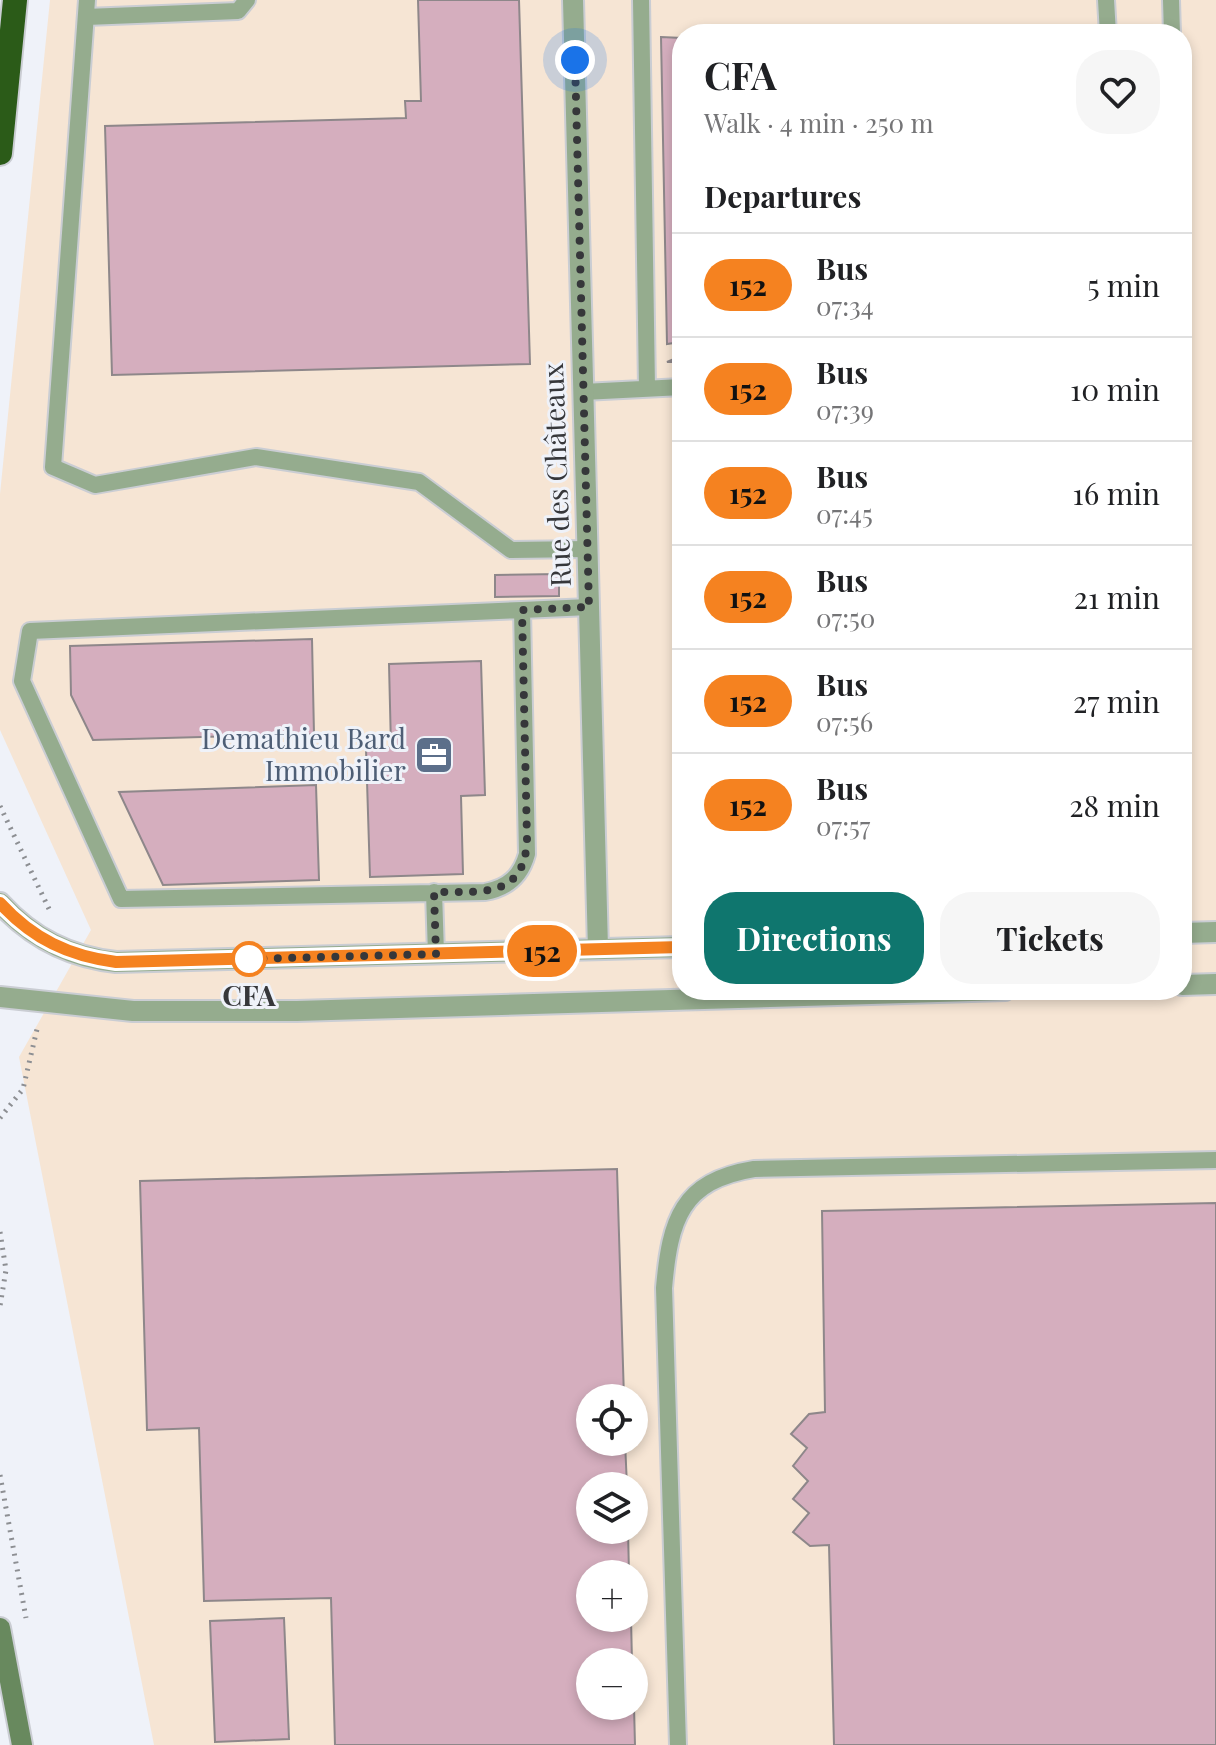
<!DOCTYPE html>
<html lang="en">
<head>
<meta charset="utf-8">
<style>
	body { margin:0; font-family:"Playfair Display",serif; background:#f6f6f6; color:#202124; height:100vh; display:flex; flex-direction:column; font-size:30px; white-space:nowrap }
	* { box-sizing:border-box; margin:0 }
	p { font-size:26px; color:#757577 }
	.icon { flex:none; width:44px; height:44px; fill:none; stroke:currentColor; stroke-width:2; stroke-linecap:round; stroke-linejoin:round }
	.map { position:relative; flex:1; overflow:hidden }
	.drawer { position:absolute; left:672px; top:24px; width:520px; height:976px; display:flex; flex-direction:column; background:#fff; border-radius:32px; box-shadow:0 4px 12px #0003 }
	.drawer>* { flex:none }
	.badge { padding:0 16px; border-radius:26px; font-size:28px; line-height:52px }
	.tools { position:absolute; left:576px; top:1384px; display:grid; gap:16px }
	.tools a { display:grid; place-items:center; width:72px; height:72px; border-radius:50%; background:#fff; box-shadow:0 4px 12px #0003; font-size:40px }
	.you { position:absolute; width:40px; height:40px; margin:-20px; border:6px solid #fff; border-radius:50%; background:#1a73e8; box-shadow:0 0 0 12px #1a73e833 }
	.map>.badge { position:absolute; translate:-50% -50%; box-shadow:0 0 0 4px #fff }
	h2 { padding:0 32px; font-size:30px; line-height:72px }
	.round { display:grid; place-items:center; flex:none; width:84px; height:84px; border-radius:32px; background:#f6f6f6 }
	.overview { display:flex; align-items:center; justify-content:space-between; height:136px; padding:0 32px }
	h1 { font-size:38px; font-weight:700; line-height:60px }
	.button { display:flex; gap:16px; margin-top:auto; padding:16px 32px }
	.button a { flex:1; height:92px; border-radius:32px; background:#0f766e; color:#fff; font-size:32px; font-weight:700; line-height:92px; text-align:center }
	.button a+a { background:#f6f6f6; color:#202124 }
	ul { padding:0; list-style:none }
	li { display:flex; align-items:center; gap:24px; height:104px; padding:0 32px; border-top:2px solid #e0e0e0 }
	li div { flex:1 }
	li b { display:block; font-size:30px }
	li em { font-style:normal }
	li .badge { min-width:88px; font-weight:700; text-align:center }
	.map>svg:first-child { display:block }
</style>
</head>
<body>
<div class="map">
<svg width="1216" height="1745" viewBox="0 0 1216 1745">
	<rect width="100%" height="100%" fill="#eff2f9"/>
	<!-- industrial -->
	<path fill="#f6e5d4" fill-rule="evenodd" d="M50 0H1216V1745H154L19 1057 91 930 0 730V494ZM682 34H1182V990H682ZM590 1398H634V1442H590ZM590 1486H634V1530H590ZM590 1574H634V1618H590ZM590 1662H634V1706H590Z"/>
	<!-- building -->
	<path fill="#d5aebe" stroke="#8e878a" stroke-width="2" d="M418 0H519L530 364 112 375 105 126 406 118 405 101H421Z
		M661 37 682 38V362H667L674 359V343L667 344Z
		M559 574V596L495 597V575Z
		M312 639 314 734 93 740 71 695 70 646Z
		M481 661 485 795 461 796 463 874 370 877 366 749 391 747 389 664Z
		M316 785 319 880 163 885 119 792Z
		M617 1169 624 1398H590V1442H625L627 1486H590V1530H628L629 1574H590V1618H631L632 1662H590V1706H634L635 1745H335L331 1598 204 1601 199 1428 147 1430 140 1181Z
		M1216 1203V1745H834L829 1545 810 1546 793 1532 809 1513 793 1499 808 1481 793 1466 807 1448 791 1434 809 1414 825 1412 822 1211Z
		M284 1618 289 1739 215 1742 210 1621Z"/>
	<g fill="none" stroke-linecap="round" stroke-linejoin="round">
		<!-- service casing -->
		<g stroke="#cacdd3" stroke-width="20">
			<path id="service" d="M87 0 53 467 95 485 256 457 419 482 511 550 587 549
				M641 0 647 388
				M1106 0 1108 34
				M1171 0 1172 34
				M86 17 238 11 247 0
				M583 392 682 387
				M522 610 527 854C521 876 508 888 485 892L121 899 22 681 30 631 522 610 589 607
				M434 892 436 954
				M678 1745 664 1288C670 1220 681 1181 754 1169L1216 1160"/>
		</g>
		<!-- minor casing -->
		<g stroke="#cacdd3" stroke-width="24">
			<path id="minor" d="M573 0 598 949"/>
		</g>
		<!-- tertiary casing -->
		<g stroke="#cacdd3" stroke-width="24">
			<path id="tertiary" d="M0 903C32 938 69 957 116 962L682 947
				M1182 933 1216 932
				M1182 985 1216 984
				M0 997 133 1011H297L1005 990"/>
		</g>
		<!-- secondary casing -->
		<g stroke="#cacdd3" stroke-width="24">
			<path id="secondary" d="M0 1628 22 1745"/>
		</g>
		<!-- motorway casing -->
		<g stroke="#cacdd3" stroke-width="28">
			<path id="motorway" d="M0 153 15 0"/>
		</g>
		<!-- path -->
		<path stroke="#8d8f93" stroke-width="5" stroke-dasharray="2 6" stroke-linecap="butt" d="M0 806 49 909
			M0 1118 23 1089 38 1025
			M0 1232 6 1270 0 1306
			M0 1475 26 1618"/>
		<!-- service -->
		<use href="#service" stroke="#95ac8e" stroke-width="16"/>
		<!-- minor -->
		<use href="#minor" stroke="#95ac8e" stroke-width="20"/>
		<!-- tertiary -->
		<use href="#tertiary" stroke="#95ac8e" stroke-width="20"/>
		<!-- secondary -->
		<use href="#secondary" stroke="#68895e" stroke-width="20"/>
		<!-- motorway -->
		<use href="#motorway" stroke="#2b5b18" stroke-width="24"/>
	</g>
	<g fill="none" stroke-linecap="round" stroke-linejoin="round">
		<!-- line casing -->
		<g stroke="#fff" stroke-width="18">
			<path id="line" d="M0 903C33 939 69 956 116 962L682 947"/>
		</g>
		<!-- line -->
		<use href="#line" stroke="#f58220" stroke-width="12"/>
		<!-- walk -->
		<path stroke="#36373a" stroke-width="8" stroke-dasharray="0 14.4" d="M249 959 436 954 434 892C480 891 525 900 527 839L522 610 589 607 575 60"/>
	</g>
	<!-- icons -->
	<defs>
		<g id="office-square" transform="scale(2)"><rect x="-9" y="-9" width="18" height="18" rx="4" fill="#5c6f8a" stroke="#eff2f9"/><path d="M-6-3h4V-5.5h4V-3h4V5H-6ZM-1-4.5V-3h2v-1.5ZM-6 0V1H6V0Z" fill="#fff"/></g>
	</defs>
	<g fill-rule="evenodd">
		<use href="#office-square" x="434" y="755"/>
	</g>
	<!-- markers -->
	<circle fill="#fff" stroke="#f58220" stroke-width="4" cx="249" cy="959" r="16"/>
	<g text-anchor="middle" stroke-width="6" stroke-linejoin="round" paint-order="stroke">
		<!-- street labels -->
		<g font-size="28" fill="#36373a" stroke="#eff2f9">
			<text transform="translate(557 475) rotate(-92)" y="10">Rue des Châteaux</text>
		</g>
		<!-- service labels -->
		<g font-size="28" fill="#4e5e75" stroke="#eff2f9" text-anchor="end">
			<text x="406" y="749">Demathieu Bard<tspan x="406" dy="32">Immobilier</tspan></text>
		</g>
		<!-- stop labels -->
		<g font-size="28" font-weight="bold" fill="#36373a" stroke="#eff2f9">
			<text x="249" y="1006">CFA</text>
		</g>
	</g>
</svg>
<div class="tools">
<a><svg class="icon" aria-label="locate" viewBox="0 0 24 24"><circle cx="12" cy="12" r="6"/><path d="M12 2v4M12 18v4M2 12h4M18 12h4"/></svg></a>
<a><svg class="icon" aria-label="layers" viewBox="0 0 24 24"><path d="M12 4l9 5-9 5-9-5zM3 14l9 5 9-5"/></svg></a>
<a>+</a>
<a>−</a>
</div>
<div class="you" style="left:575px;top:60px"></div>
<b class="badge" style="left:542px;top:951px;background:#f58220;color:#111">152</b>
<section class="drawer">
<div class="overview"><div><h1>CFA</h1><p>Walk · 4 min · 250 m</p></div><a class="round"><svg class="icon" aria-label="heart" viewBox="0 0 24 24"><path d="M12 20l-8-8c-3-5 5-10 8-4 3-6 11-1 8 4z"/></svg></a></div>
<h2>Departures</h2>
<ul>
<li><span class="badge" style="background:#f58220;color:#111">152</span><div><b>Bus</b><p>07:34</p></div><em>5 min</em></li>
<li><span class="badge" style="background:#f58220;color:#111">152</span><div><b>Bus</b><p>07:39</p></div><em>10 min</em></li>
<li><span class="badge" style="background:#f58220;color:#111">152</span><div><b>Bus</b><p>07:45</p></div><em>16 min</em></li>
<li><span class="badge" style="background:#f58220;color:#111">152</span><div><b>Bus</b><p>07:50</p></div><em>21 min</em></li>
<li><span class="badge" style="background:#f58220;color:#111">152</span><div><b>Bus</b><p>07:56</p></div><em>27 min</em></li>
<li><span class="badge" style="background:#f58220;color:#111">152</span><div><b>Bus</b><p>07:57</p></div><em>28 min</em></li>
</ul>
<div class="button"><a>Directions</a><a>Tickets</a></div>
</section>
</div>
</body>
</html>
